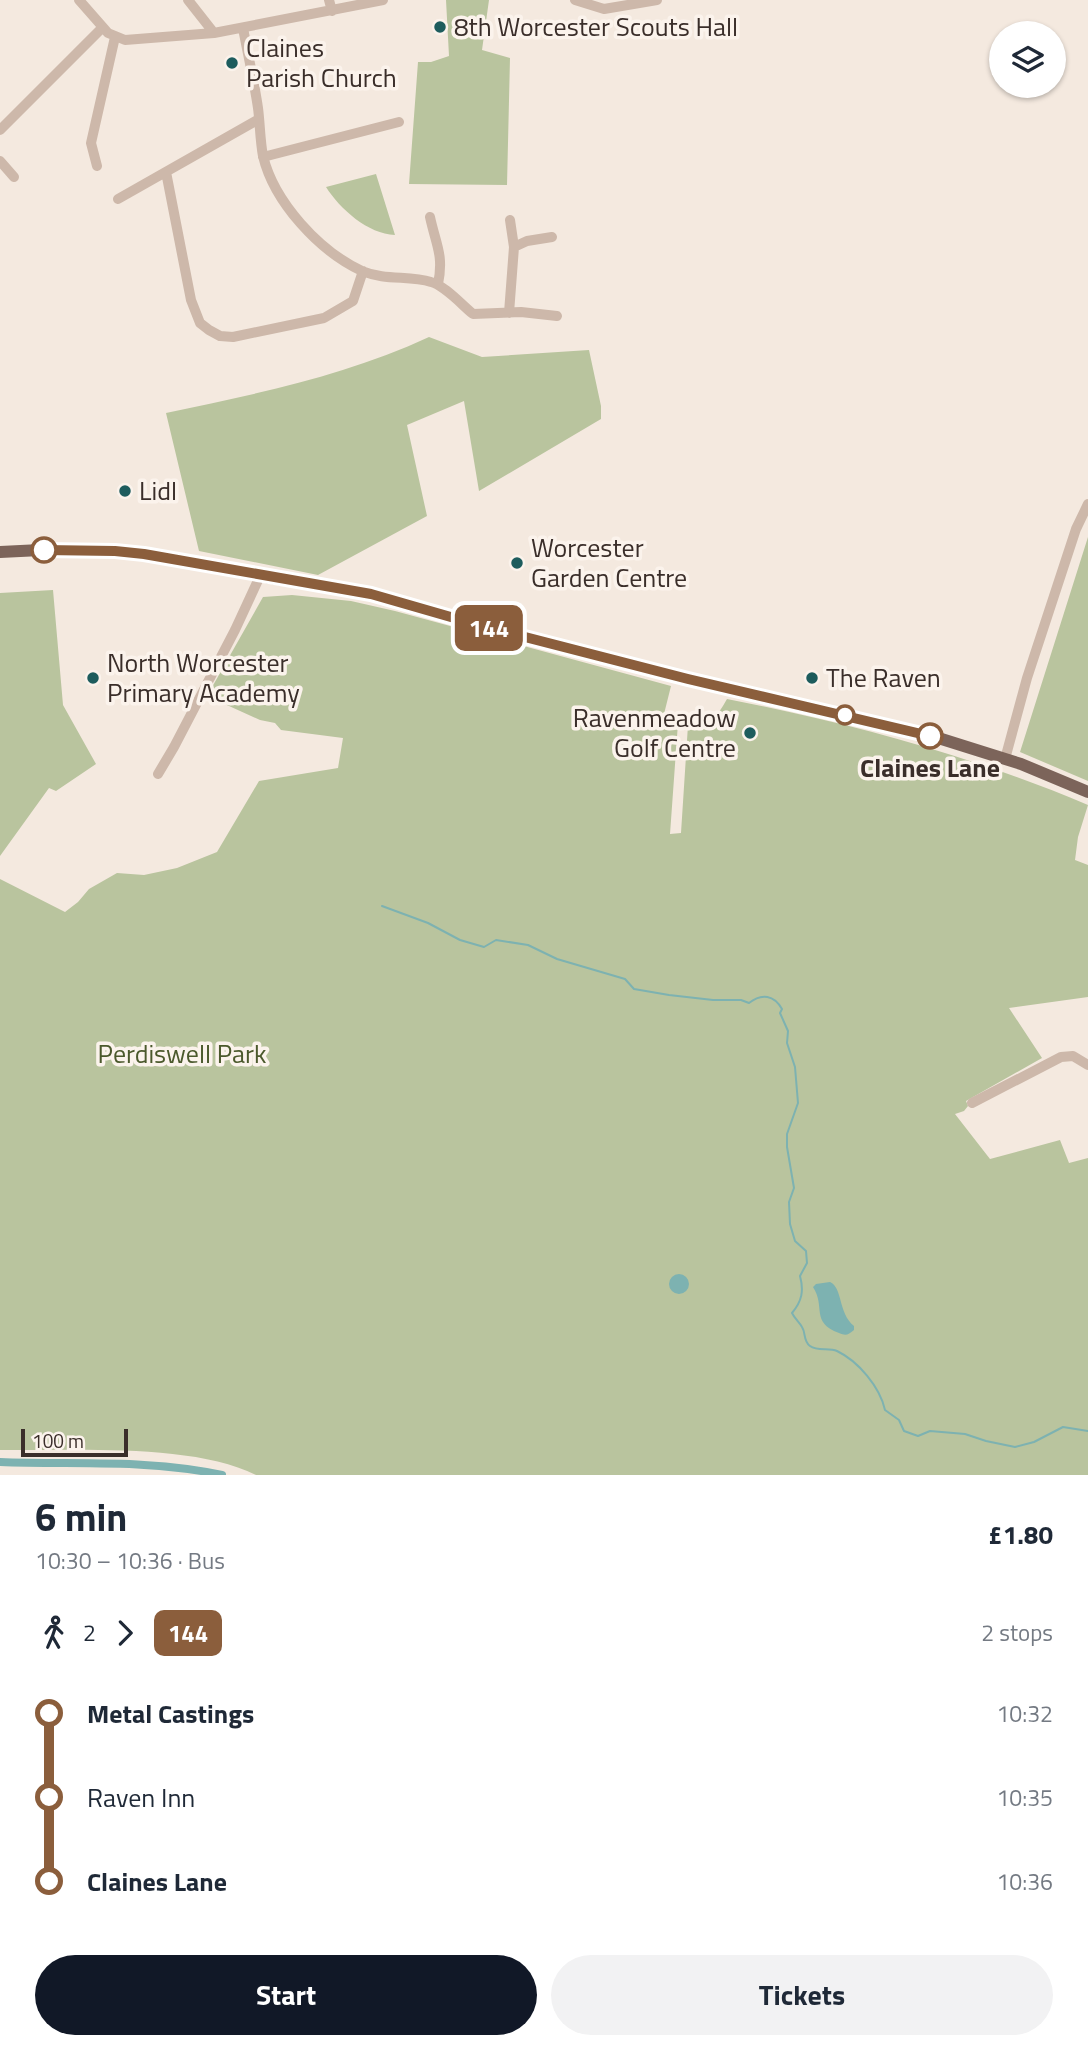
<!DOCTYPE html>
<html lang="en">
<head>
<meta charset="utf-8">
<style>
	body { margin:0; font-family:"Titillium Web",sans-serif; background:#f2f2f3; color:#1f2937; height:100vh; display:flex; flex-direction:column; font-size:26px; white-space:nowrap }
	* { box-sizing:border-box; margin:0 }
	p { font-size:23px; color:#747a83 }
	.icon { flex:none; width:38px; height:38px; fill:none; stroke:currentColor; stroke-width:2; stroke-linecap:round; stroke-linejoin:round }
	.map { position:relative; height:1475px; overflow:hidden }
	.sheet { display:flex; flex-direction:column; background:#fff; flex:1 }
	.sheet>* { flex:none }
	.badge { padding:0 14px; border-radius:10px; font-size:24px; line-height:46px }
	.buttons { position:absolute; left:989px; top:21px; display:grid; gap:14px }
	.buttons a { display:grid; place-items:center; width:77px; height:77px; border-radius:50%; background:#fff; box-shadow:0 2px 5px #0004; font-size:35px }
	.scale { position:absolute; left:21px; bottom:18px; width:107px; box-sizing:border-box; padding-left:7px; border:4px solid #3a2e2a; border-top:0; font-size:19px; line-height:24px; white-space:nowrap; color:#3a2e2a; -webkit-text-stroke:5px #fbf3ec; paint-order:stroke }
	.map>.badge { position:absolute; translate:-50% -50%; box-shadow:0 0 0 4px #fff }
	.legs { display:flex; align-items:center; gap:10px; height:77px; padding:0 35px; font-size:23px }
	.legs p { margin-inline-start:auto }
	.overview { display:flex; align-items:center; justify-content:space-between; height:119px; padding:0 35px }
	h1 { font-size:38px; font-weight:700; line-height:52px }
	.button { display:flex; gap:14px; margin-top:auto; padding:14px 35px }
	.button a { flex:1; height:80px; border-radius:42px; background:#111827; color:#fff; font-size:28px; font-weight:700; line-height:80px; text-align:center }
	.button a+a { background:#f2f2f3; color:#1f2937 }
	ul { padding:0 35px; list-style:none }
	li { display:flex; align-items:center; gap:24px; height:84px; font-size:26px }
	li i { display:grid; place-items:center; width:10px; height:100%; margin:0 9px; background:currentColor }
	li i::after { content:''; width:18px; height:18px; margin:-9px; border:5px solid; border-radius:50%; background:#fff }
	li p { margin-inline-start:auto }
	li:first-child i { background:linear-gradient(#0000 50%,currentColor 0) }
	li:last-child i { background:linear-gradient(currentColor 50%,#0000 0) }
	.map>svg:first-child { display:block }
</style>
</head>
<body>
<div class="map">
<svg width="1088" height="1475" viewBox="0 0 1088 1475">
	<rect width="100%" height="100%" fill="#f4e9df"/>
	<!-- green -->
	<path fill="#b9c49e" d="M446 0H489L482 50 510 58 507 185 409 184 418 62H431L449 56Z
		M376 174 395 235C368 234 340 209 326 187Z
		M429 337 482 357 589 350 601 406V419L479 491 464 401 407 425 427 516 318 575 199 551 166 413C256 394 345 376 429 337Z
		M1088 537V781L1020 752Z
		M53 590 63 705 96 764 56 791 49 788 0 856V593Z
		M292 595 351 601 395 611 671 686 663 718 678 723 670 834 681 833 688 725C710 726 717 717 727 699 850 723 972 756 1088 805L1078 837 1075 860 1088 865V997L1009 1008 1042 1058 966 1101 968 1106 964 1111 955 1114 990 1159 1060 1140 1069 1163 1088 1158V1475H256C192 1443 72 1451 0 1450V879L65 912 78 902 89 889 117 873 144 875 177 868 217 852 259 781 338 768 343 738 281 730 275 723 260 720 207 696 263 597Z"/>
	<!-- water -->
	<path fill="#7db2b1" d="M669 1284a10 10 0 1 1 20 0a10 10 0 1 1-20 0Z
		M830 1282C843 1288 838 1313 854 1326V1330C848 1335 846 1336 839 1333 810 1322 826 1307 813 1287L816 1284Z"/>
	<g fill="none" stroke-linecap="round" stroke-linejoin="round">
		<!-- stream -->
		<path stroke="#7db2b1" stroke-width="2" d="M382 906 428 923 460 940 484 947 496 940 528 945 557 959 625 979 634 989 669 995 713 1000H741L749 1003C762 993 774 995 782 1009L780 1013 788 1031 787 1043 795 1067 798 1103 787 1134V1147L794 1188 789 1202 790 1224 795 1241 806 1251 807 1263 800 1276C804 1291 802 1301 792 1313 795 1319 799 1322 802 1327 806 1333 803 1341 810 1346 818 1352 829 1347 837 1351 858 1361 880 1387 885 1410L899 1420 904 1431 918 1436 930 1431 965 1434 986 1441 1015 1447 1034 1442 1063 1427 1088 1431"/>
		<!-- canal -->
		<path stroke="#7db2b1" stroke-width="8" d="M0 1462C74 1465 150 1459 222 1475"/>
		<!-- minor -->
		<path stroke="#cdb8aa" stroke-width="10" d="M79 0 108 33 125 40 214 33 383 0
			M188 0 214 33
			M329 0 332 11
			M575 0 604 9 657 0
			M243 28C248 55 254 81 258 108 260 123 260 140 263 156 274 202 319 251 362 271 386 281 409 275 431 282 444 285 462 305 473 314L521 312 557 316
			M0 130 102 28
			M263 157 399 122
			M0 161 14 177
			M97 166 91 143 115 37
			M166 172 191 300 200 323 209 330 220 336 233 337 324 318 353 301 363 271
			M118 199 259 119
			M430 217C436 245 444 255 438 284
			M510 220 514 247
			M509 313 514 247 527 241 552 237
			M1005 759 1027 678 1076 529 1088 504
			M158 774 174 747 235 630 260 576
			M972 1103 1061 1057 1073 1056 1088 1065"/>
		<!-- major -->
		<path stroke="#7c645a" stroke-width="12" d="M0 552 61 549 115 551 191 561 260 576 371 594 482 626 717 687 932 736 1021 764 1088 792"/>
	</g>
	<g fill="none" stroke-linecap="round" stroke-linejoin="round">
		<!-- line-1 casing -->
		<g stroke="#fff" stroke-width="16">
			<path id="line-1" d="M44 550 115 551 144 554 371 594 482 626 688 679 930 736"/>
		</g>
		<!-- line-1 -->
		<use href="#line-1" stroke="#8b5e3c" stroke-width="10"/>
	</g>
	<!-- markers -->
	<g fill="#1d5c5d" stroke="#fbf3ec" stroke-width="2.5">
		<circle cx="440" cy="27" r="7"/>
		<circle cx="232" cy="63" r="7"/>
		<circle cx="125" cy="491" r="7"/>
		<circle cx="517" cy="563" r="7"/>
		<circle cx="93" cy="678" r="7"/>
		<circle cx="812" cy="678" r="7"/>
		<circle cx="750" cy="733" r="7"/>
	</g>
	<g fill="#fff" stroke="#8b5e3c" stroke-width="3.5">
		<circle cx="44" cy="550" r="12"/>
		<circle cx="845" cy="715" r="9"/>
		<circle cx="930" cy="736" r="12"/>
	</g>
	<g text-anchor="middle" stroke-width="7" stroke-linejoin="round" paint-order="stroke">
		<!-- poi labels -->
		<g font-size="26" fill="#3a2e2a" stroke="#fbf3ec" text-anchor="start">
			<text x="454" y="36">8th Worcester Scouts Hall</text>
			<text x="246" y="57">Claines<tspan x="246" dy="30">Parish Church</tspan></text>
			<text x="139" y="500">Lidl</text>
			<text x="531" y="557">Worcester<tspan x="531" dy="30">Garden Centre</tspan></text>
			<text x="107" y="672">North Worcester<tspan x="107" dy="30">Primary Academy</tspan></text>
			<text x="826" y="687">The Raven</text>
			<text x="736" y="727" text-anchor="end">Ravenmeadow<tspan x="736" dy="30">Golf Centre</tspan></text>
		</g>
		<!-- stop labels -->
		<g font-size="26" font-weight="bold" fill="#3a2e2a" stroke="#fbf3ec">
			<text x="930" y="777">Claines Lane</text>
		</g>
		<!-- park labels -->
		<g font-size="26" fill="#4b592c" stroke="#fbf3ec">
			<text x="182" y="1063">Perdiswell Park</text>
		</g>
	</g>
</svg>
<div class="buttons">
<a><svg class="icon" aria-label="layers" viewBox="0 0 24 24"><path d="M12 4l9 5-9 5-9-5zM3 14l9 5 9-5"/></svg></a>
</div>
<div class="scale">100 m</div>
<b class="badge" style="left:489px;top:628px;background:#8b5e3c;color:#fff">144</b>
</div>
<section class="sheet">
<div class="overview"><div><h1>6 min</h1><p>10:30 – 10:36 · Bus</p></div><b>£1.80</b></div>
<div class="legs"><svg class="icon" aria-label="walk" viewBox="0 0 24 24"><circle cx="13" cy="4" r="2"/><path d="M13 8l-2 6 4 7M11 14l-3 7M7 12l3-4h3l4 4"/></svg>2<svg class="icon" aria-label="forward" viewBox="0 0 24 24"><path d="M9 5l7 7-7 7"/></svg><b class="badge" style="background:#8b5e3c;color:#fff">144</b><p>2 stops</p></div>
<ul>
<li><i style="color:#8b5e3c"></i><b>Metal Castings</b><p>10:32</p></li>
<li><i style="color:#8b5e3c"></i><span>Raven Inn</span><p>10:35</p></li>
<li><i style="color:#8b5e3c"></i><b>Claines Lane</b><p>10:36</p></li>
</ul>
<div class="button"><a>Start</a><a>Tickets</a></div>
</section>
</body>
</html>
